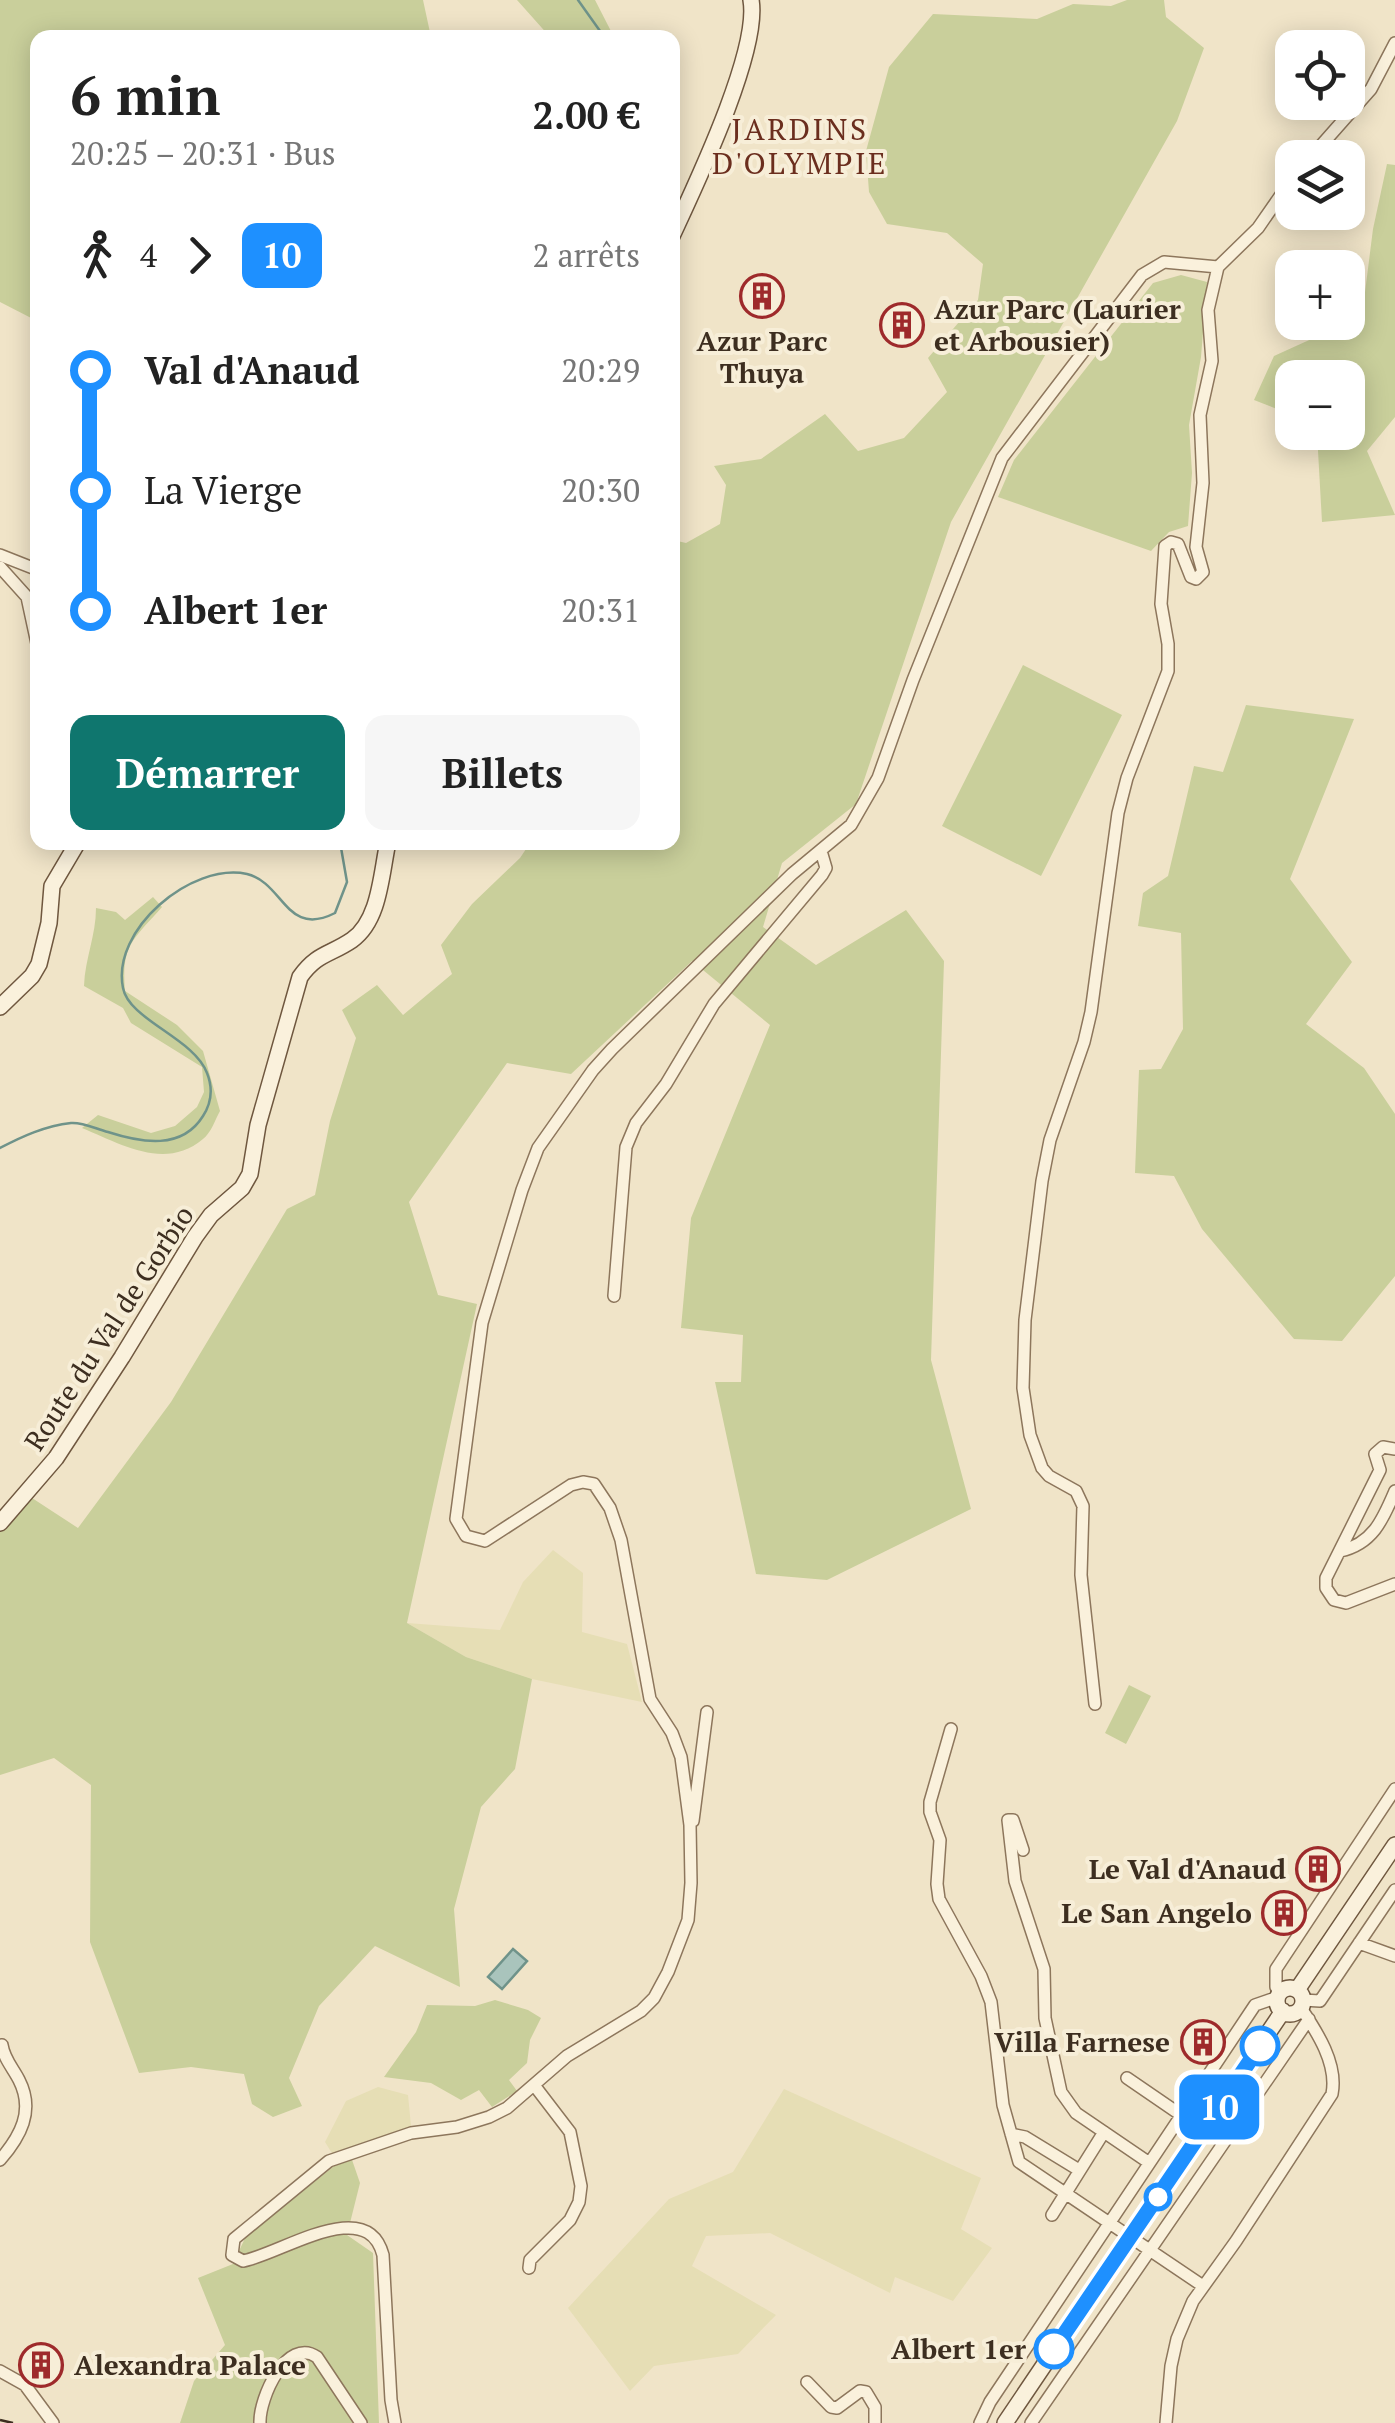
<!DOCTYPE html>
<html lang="fr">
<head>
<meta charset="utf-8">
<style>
	body { margin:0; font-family:"PT Serif",serif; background:#f6f6f6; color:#222; height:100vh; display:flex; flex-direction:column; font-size:38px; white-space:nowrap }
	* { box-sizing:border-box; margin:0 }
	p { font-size:32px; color:#767676 }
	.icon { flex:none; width:55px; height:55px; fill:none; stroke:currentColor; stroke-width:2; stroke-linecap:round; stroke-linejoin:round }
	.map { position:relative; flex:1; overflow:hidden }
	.sheet { position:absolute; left:30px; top:30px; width:650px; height:820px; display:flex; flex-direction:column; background:#fff; border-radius:20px; box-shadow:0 5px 25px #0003 }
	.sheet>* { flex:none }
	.badge { padding:0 20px; border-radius:15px; font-size:35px; line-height:65px }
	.tools { position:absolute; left:1275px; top:30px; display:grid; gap:20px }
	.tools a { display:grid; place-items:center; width:90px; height:90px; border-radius:20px; background:#fff; box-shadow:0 5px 25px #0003; font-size:50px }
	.map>.badge { position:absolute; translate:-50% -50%; box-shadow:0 0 0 5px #fff }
	.legs { display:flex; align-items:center; gap:15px; height:110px; padding:0 40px; font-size:32px }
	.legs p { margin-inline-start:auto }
	.head { display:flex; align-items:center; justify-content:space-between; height:170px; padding:0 40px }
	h1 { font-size:55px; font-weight:800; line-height:75px }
	.action { display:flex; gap:20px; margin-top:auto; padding:20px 40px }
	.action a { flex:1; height:115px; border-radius:20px; background:#0f766e; color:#fff; font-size:40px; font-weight:800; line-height:115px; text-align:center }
	.action a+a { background:#f6f6f6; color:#222 }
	ul { padding:0 40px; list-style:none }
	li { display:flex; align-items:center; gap:35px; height:120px; font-size:38px }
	li i { display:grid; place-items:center; width:15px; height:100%; margin:0 12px; background:currentColor }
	li i::after { content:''; width:25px; height:25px; margin:-12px; border:8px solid; border-radius:50%; background:#fff }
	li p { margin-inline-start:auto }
	li:first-child i { background:linear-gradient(#0000 50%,currentColor 0) }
	li:last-child i { background:linear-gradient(currentColor 50%,#0000 0) }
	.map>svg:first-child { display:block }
</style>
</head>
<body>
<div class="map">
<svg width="1395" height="2423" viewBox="0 0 1395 2423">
	<rect width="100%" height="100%" fill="#f0e4c8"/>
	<!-- farmland -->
	<path fill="#e6deb5" d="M553 1550 583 1573 582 1632 627 1644 642 1702 532 1679 466 1657 407 1623 500 1630 523 1582Z
		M378 2087 408 2095 411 2126 338 2163 325 2142 346 2101Z
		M784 2089 981 2178 961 2229 992 2248 953 2301 895 2277 890 2293 770 2233 706 2236 692 2266 776 2315 738 2354 654 2366 630 2391 568 2308 669 2199 733 2172Z"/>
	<!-- green -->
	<path fill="#c9cf9b" d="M0 0H423L431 37 38 38 37 321 0 302Z
		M517 0H595L614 37H550Z
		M1127 0H1164L1166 17 1204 48 1177 121 951 522 856 804 782 863 763 927 816 965 906 910 944 961 931 1360 971 1509 827 1580 756 1574 715 1382H741L743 1335 681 1328 691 1218 770 1025 692 961 571 1074 507 1063 409 1202 438 1295 477 1304 407 1623 466 1657 532 1679 515 1769 481 1807 454 1909 460 1987 375 1946 319 2006 289 2078 302 2106 273 2117 252 2104 244 2074 191 2067 139 2073 90 1942 91 1785 54 1758 0 1775V1528L32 1498 78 1528 171 1402 287 1209 315 1195 330 1121 356 1038 342 1010 377 985 403 1015 452 974 441 945 472 904 520 858 530 843 672 842 673 540 686 543 720 524 726 485 714 466 761 459 825 414 858 451 904 438 947 392 928 358 978 300 983 264 947 233 887 224 869 192 866 151 889 67 933 14 1037 19 1073 4 1111 6Z
		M1387 164 1395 165V417L1367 451 1395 515 1322 522 1317 433 1348 432V378H1292V415L1254 400 1274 356 1362 316 1373 229Z
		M1181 275 1207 282 1201 357 1189 425 1192 473 1188 526 1169 532 1151 551 998 497 1014 460 1153 283Z
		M1023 665 1122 715 1041 876 942 826Z
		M1246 705 1354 719 1290 879 1352 962 1306 1024 1364 1068 1395 1114V1276L1342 1341 1294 1339 1202 1229 1174 1176 1135 1173 1139 1070 1161 1069 1183 1029 1181 933 1138 926 1143 893 1168 876 1194 766 1223 772Z
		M153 897 162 907C133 940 121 945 125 991L177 1025 203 1051 220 1111C215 1120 211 1133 203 1139 165 1171 121 1144 82 1128L98 1115 151 1133 175 1126 197 1107 204 1092 202 1067 131 1023 123 1008 84 986C85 958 96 936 96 908L116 912 125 920Z
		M1129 1685 1151 1696 1126 1744 1105 1733Z
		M495 2000 528 2010 541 2018 530 2040 527 2063 509 2080 517 2091 492 2107 479 2090 461 2100 431 2083 384 2077 416 2032 427 2005 475 2006Z
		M351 2157 360 2183 347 2235 373 2253 379 2423H180L194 2381 225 2345 198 2278 233 2264 246 2236 338 2163Z"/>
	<!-- water -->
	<path fill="#a9c4bc" stroke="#6f938a" stroke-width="2.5" d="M513 1949 527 1961 502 1989 488 1977Z"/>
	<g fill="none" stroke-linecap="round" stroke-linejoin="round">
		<!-- stream -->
		<path stroke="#6f938a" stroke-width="2.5" d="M578 0 605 38
			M672 139V146
			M0 1148C23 1136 45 1126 71 1123 83 1122 96 1129 108 1132 142 1143 182 1150 203 1116 212 1102 213 1088 207 1073 194 1038 129 1020 123 988 111 930 191 862 247 874 284 883 286 938 335 913L347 882 340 842"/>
		<!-- street casing -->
		<g stroke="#8d765c" stroke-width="14">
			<path id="street" d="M1310 158 1371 89 1395 43
				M0 555 38 570
				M0 567 27 597 38 648
				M614 1296 626 1147 636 1123 666 1084 714 1004 822 875 826 868 821 851
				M1395 1449 1383 1447 1375 1454 1380 1470 1326 1578V1588L1334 1600 1346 1603 1395 1584
				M1340 1551C1373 1544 1383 1519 1395 1491
				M1095 1704 1081 1575 1083 1506 1076 1491 1049 1476 1042 1468 1030 1435 1023 1388 1025 1320 1042 1181 1050 1140 1084 1042 1091 1012 1118 813 1127 778 1168 671V644L1161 604 1165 546 1171 542 1178 544 1191 577 1196 579 1203 572 1196 547 1203 483 1200 415 1212 361 1208 310 1218 267
				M951 1729 930 1802V1812L940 1840 937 1884 939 1899 981 1976 991 2002 1003 2105 1019 2162 1203 2286
				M693 1821 707 1712
				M1023 1850 1013 1820H1008L1015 1881 1044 1969 1045 2018 1061 2092 1076 2113 1148 2162
				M1359 1943 1395 1956
				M1280 1993 1276 1987V1969L1395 1789
				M1303 2000 1320 2001 1395 1890
				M1127 2078 1181 2115
				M1011 2134 1025 2137 1079 2170
				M0 2160C20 2137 35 2111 19 2080 13 2068 4 2059 2 2045
				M1052 2215 1104 2132
				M529 2268 530 2260 570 2220 579 2202 581 2186 570 2132 534 2085
				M0 2371 25 2385 53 2423
				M807 2382 831 2407 837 2408 860 2391 866 2392 875 2407V2423
				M260 2423C259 2398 287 2336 317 2357L361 2423
				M395 2423 391 2400 383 2255C367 2194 281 2254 243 2261L232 2255 234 2239 329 2161 411 2133 457 2127 489 2117 507 2108 567 2056 641 2011 654 1998 668 1972 688 1920 691 1883 690 1825 681 1757 672 1733 650 1699 621 1540 610 1508 594 1484 583 1482 571 1485 485 1541 466 1536 456 1519 482 1323 522 1190 538 1148 593 1070 612 1049 792 874 851 825 878 778 913 680 1002 458 1142 275 1164 262 1218 267 1258 228 1292 179
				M980 2423 990 2402 1255 2005 1278 1997
				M1031 2423 1309 2019
				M1166 2423 1171 2366 1177 2339 1193 2301 1236 2241 1332 2094C1338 2064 1317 2032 1301 2008"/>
		</g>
		<!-- secondary casing -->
		<g stroke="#6f573f" stroke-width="18">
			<path id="secondary" d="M672 236C695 186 760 51 751 0
				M0 1007 32 976 39 964 49 923 52 886 78 842
				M0 1523 56 1458 122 1357 195 1237 211 1215 242 1188 250 1174 258 1125 300 977C317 953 330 955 352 940 380 920 381 874 388 842
				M1277 2001a13 13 0 1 1 26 0a13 13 0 1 1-26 0Z
				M1297 1990 1395 1845
				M1005 2423 1283 2011"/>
		</g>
		<!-- street -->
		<use href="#street" stroke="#faf1dc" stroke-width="11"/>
		<!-- secondary -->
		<use href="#secondary" stroke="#faf1dc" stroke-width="15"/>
		<!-- rail -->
		<path stroke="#3d2e20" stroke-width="2.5" stroke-dasharray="18 18" stroke-linecap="butt" d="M0 2420 13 2423"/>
	</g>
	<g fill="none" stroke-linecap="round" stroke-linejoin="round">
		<!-- line-1 casing -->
		<g stroke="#fff" stroke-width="22">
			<path id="line-1" d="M1054 2349 1260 2046"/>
		</g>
		<!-- line-1 -->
		<use href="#line-1" stroke="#1e90ff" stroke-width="15"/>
	</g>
	<!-- icons -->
	<defs>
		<g id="building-ring" transform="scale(2.25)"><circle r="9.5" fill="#f7eed8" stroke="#9e2a2b" stroke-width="1.5"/><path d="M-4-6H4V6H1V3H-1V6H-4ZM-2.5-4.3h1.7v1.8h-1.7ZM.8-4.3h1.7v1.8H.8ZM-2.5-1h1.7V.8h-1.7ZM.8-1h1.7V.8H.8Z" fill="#9e2a2b"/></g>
	</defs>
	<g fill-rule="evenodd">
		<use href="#building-ring" x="762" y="296"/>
		<use href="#building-ring" x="902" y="325"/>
		<use href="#building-ring" x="1318" y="1869"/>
		<use href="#building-ring" x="1284" y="1913"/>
		<use href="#building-ring" x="1203" y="2042"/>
		<use href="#building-ring" x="41" y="2365"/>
	</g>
	<!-- markers -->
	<g fill="#fff" stroke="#1e90ff" stroke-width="5">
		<circle cx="1260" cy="2046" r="18"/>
		<circle cx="1158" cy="2197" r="12"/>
		<circle cx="1054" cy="2349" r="18"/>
	</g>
	<g text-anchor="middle" stroke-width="8" stroke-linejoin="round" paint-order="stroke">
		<!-- poi labels -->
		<g font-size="28" font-weight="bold" fill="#3d2e20" stroke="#f7eed8" text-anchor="end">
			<text x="934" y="319" text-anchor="start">Azur Parc (Laurier<tspan x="934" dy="32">et Arbousier)</tspan></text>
			<text x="762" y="351" text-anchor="middle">Azur Parc<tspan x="762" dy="32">Thuya</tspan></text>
			<text x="1286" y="1879">Le Val d'Anaud</text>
			<text x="1252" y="1923">Le San Angelo</text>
			<text x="1170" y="2052">Villa Farnese</text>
			<text x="74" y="2375" text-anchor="start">Alexandra Palace</text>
		</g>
		<!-- street labels -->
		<g font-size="28" fill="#3d2e20" stroke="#f7eed8">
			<text transform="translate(109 1328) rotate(-57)" y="10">Route du Val de Gorbio</text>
		</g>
		<!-- stop labels -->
		<g font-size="28" font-weight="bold" fill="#3d2e20" stroke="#f7eed8" text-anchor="end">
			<text x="1026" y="2359">Albert 1er</text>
		</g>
		<!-- neighbourhood labels -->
		<g font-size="30" letter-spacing="2.5" fill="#6b2e1e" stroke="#f7eed8">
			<text x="800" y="140">JARDINS<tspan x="800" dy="34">D'OLYMPIE</tspan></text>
		</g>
	</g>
</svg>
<div class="tools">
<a><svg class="icon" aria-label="locate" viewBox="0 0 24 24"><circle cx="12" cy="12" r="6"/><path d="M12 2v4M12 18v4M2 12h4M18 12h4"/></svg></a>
<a><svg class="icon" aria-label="layers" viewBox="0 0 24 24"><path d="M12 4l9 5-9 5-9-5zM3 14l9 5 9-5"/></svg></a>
<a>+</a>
<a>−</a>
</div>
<b class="badge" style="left:1219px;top:2107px;background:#1e90ff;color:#fff">10</b>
<section class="sheet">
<div class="head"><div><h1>6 min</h1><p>20:25 – 20:31 · Bus</p></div><b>2.00 €</b></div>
<div class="legs"><svg class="icon" aria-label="walk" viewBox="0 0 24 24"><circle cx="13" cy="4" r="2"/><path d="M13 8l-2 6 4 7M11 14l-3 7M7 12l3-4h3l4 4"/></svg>4<svg class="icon" aria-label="forward" viewBox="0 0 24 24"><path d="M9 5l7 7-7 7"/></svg><b class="badge" style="background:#1e90ff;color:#fff">10</b><p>2 arrêts</p></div>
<ul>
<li><i style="color:#1e90ff"></i><b>Val d'Anaud</b><p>20:29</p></li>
<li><i style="color:#1e90ff"></i><span>La Vierge</span><p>20:30</p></li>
<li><i style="color:#1e90ff"></i><b>Albert 1er</b><p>20:31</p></li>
</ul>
<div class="action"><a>Démarrer</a><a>Billets</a></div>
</section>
</div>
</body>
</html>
